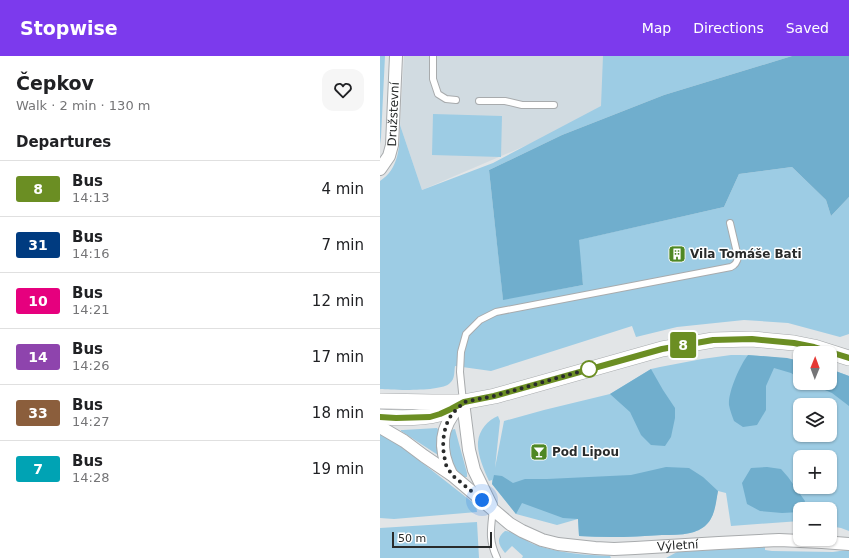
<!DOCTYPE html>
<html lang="en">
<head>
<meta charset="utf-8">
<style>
	body { margin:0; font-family:"DejaVu Sans",sans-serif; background:#f6f6f6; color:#202124; height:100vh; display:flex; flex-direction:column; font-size:15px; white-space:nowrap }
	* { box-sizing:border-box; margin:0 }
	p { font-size:13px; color:#757577 }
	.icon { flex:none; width:22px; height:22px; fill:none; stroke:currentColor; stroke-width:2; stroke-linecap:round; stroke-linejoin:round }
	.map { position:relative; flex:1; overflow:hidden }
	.side { display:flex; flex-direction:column; background:#fff; width:380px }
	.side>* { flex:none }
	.badge { padding:0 8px; border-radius:3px; font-size:14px; line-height:26px }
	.needle { width:26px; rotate:1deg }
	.controls { position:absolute; left:413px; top:290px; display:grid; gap:8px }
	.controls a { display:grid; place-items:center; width:44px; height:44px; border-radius:8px; background:#fff; box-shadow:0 1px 3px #0004; font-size:20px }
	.scale { position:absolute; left:12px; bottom:10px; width:100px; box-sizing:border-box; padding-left:4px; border:2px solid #292b2b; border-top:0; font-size:11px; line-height:14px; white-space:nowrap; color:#292b2b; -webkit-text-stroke:3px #fff; paint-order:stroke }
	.you { position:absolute; width:20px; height:20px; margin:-10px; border:3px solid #fff; border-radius:50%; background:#1a73e8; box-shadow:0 0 0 6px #1a73e833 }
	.map>.badge { position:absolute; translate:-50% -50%; box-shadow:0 0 0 2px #fff }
	h2 { padding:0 16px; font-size:15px; line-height:36px }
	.round { display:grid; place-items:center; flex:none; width:42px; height:42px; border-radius:12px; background:#f6f6f6 }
	.headline { display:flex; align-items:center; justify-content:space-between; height:68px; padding:0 16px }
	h1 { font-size:19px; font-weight:800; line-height:30px }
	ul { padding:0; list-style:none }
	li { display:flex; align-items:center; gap:12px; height:56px; padding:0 16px; border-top:1px solid #e0e0e0 }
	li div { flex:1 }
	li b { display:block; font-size:15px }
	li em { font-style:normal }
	li .badge { min-width:44px; font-weight:700; text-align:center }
	header { display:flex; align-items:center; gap:24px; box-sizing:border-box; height:56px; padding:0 20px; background:#7c3aed; color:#fff }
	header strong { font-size:19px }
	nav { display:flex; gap:22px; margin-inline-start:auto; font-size:14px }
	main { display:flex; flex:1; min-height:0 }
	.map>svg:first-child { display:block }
</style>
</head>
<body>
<header>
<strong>Stopwise</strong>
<nav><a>Map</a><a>Directions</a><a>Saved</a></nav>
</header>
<main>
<section class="side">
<div class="headline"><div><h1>Čepkov</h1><p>Walk · 2 min · 130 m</p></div><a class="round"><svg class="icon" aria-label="heart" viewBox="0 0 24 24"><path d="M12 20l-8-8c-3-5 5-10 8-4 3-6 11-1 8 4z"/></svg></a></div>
<h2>Departures</h2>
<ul>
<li><span class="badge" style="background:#6b8e23;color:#fff">8</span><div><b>Bus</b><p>14:13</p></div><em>4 min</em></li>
<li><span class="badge" style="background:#003b80;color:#fff">31</span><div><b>Bus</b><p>14:16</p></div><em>7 min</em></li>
<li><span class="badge" style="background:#e6007e;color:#fff">10</span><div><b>Bus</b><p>14:21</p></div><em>12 min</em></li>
<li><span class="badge" style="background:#8e44ad;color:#fff">14</span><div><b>Bus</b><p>14:26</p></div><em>17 min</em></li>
<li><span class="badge" style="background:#8b5e3c;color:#fff">33</span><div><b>Bus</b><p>14:27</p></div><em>18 min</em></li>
<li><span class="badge" style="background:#00a3b4;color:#fff">7</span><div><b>Bus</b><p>14:28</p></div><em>19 min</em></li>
</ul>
</section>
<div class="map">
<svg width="469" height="502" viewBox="0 0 469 502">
	<rect width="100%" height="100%" fill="#e2e5e7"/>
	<!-- built -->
	<path fill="#d1dbe1" d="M24 0H355L42 134 20 69Z"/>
	<!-- green -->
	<path fill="#9dcce4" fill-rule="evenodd" d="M0 0H5L1 81 0 88Z
		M223 0H412L284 39 182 79 109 114 123 243 203 229 198 184 344 151 359 118 412 111 446 144 451 160 469 141V278L460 281 408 267 364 264 297 271 256 281 252 270 111 315 75 310C74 316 75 323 70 327 62 336 13 334 0 333V125C19 113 20 90 20 69L42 134 113 107 221 50Z
		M53 58 122 60 121 101 52 99Z
		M351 299C375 299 396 301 420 305V327H450V313L469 320V475L461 472 450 470V453H420V465L351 470 346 437 338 435C335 446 335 461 326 469 322 473 315 476 310 477 301 479 291 479 282 479 254 481 227 482 199 480L198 463 177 469 136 458 112 428V424L109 425C104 414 97 398 98 386 99 374 108 364 118 360L120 365 115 412 124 365 164 354 230 338 271 313 280 311 322 303ZM420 349H450V379H420ZM420 401H450V431H420Z
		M57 372 59 375V398L58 399 21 375V374H23Z
		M75 373 87 417V421C86 421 85 421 84 421 78 420 70 402 69 396 68 389 68 381 71 374Z
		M0 378 12 383 96 449 97 456 14 463 0 462Z
		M97 466 99 502H0V472Z
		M125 475C136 476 144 484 153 488 177 497 204 499 230 500L231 502H142L143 500 132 490 125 497C119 489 115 483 125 475Z
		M385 491V494L392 495 453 496 467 494 469 495V502H286L297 496Z"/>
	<!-- forest -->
	<path fill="#70aecd" d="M412 0H469V141L451 160 446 144 412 111 359 118 344 151 199 184 203 229 123 244 109 114 182 79 284 39Z
		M368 299 407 302 420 305V323L411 317 394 312 386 330V354L377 369 363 371 354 365C352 360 350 354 349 349 348 336 360 309 368 299Z
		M271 313 283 334 295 352V362L291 381 285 390 271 389 261 379 250 356 230 338Z
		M450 313 469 320V350L452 337 428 327H450Z
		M286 411 309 412 323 421 338 435C336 446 335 461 326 469 322 473 315 476 310 477 301 479 291 479 282 479 254 481 227 482 199 480L198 463 183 462 142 447 136 458 112 428 114 419 122 420 133 427 145 423H167L251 419Z
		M387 411 401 413 408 421 425 445 422 453H420V456L402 457 380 455 367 448 362 427 371 412Z"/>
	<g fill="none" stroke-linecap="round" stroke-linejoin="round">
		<!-- service casing -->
		<g stroke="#a8abad" stroke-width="8">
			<path id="service" d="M53 0V23L58 38 66 43 76 44
				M99 45H125L142 49H174
				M83 346 80 316 81 296 86 278 100 264 116 256 351 211C355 209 357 207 358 201L350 167
				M113 453C111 473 108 483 117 502"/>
		</g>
		<!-- minor casing -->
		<g stroke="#a8abad" stroke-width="14">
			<g id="minor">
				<path id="s1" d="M0 113 9 100 12 89 16 0"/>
				<path d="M83 346 89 394 94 414 111 449"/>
				<path id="s2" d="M0 371 24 385 44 400 72 419 130 468 142 475 162 484 178 488 215 492 234 493 255 492 339 487 399 484 442 486 469 488"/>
				<path d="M71 418C59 394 59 372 79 351"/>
			</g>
		</g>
		<!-- tertiary casing -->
		<g stroke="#a8abad" stroke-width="16">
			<path id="tertiary" d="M0 345 52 346H83L115 340 282 293 333 284 372 283 414 287 434 291 469 302
				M0 361C18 362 41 363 59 358 67 356 74 352 81 347"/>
		</g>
		<!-- service -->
		<use href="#service" stroke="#fff" stroke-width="6"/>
		<!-- minor -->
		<use href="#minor" stroke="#fff" stroke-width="12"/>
		<!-- tertiary -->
		<use href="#tertiary" stroke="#fff" stroke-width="15"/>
	</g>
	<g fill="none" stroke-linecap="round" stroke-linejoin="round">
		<!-- line casing -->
		<g stroke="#fff" stroke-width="9">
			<path id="line" d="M0 361 16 362 50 361 60 358 71 353 84 346 114 340 282 293 333 284 372 283 414 287 434 291 469 302"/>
		</g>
		<!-- line -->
		<use href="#line" stroke="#6b8e23" stroke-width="6"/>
		<!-- walk -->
		<path stroke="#292b2b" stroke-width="4" stroke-dasharray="0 7.2" d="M102 444 72 419 66 409 64 399 63 391 64 377 68 364 73 357 84 346 114 340 209 313"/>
	</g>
	<!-- icons -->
	<defs>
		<g id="building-square" transform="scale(0.9)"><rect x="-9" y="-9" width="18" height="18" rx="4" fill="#4f8824" stroke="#fff"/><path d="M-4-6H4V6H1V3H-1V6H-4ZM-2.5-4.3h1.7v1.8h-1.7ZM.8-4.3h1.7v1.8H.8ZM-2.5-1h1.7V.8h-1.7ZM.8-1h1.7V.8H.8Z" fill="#fff"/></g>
		<g id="bar-square" transform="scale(0.9)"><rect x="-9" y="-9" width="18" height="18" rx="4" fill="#4f8824" stroke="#fff"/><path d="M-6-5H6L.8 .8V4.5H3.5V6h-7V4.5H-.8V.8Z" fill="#fff"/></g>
	</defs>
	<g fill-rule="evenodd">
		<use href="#building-square" x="297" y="198"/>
		<use href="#bar-square" x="159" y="396"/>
	</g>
	<!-- markers -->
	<circle fill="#fff" stroke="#6b8e23" stroke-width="2" cx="209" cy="313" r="8"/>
	<g text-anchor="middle" stroke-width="3" stroke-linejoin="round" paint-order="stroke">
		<!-- street labels -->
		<g font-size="12" fill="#292b2b" stroke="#fff">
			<text dy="4" stroke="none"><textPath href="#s1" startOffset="58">Družstevní</textPath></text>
			<text dy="4" stroke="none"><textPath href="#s2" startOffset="335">Výletní</textPath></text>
		</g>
		<!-- poi labels -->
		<g font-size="12" font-weight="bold" fill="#292b2b" stroke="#fff" text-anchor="start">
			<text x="310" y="202">Vila Tomáše Bati</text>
			<text x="172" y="400">Pod Lipou</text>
		</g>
	</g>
</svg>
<div class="controls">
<a><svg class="needle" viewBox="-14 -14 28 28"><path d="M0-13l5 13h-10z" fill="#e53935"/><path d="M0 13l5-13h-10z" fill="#757577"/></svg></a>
<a><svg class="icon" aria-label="layers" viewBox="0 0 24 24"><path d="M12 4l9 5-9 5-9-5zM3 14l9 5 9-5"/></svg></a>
<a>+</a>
<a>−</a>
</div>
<div class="scale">50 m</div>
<div class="you" style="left:102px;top:444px"></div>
<b class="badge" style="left:303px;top:289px;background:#6b8e23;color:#fff">8</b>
</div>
</main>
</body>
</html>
